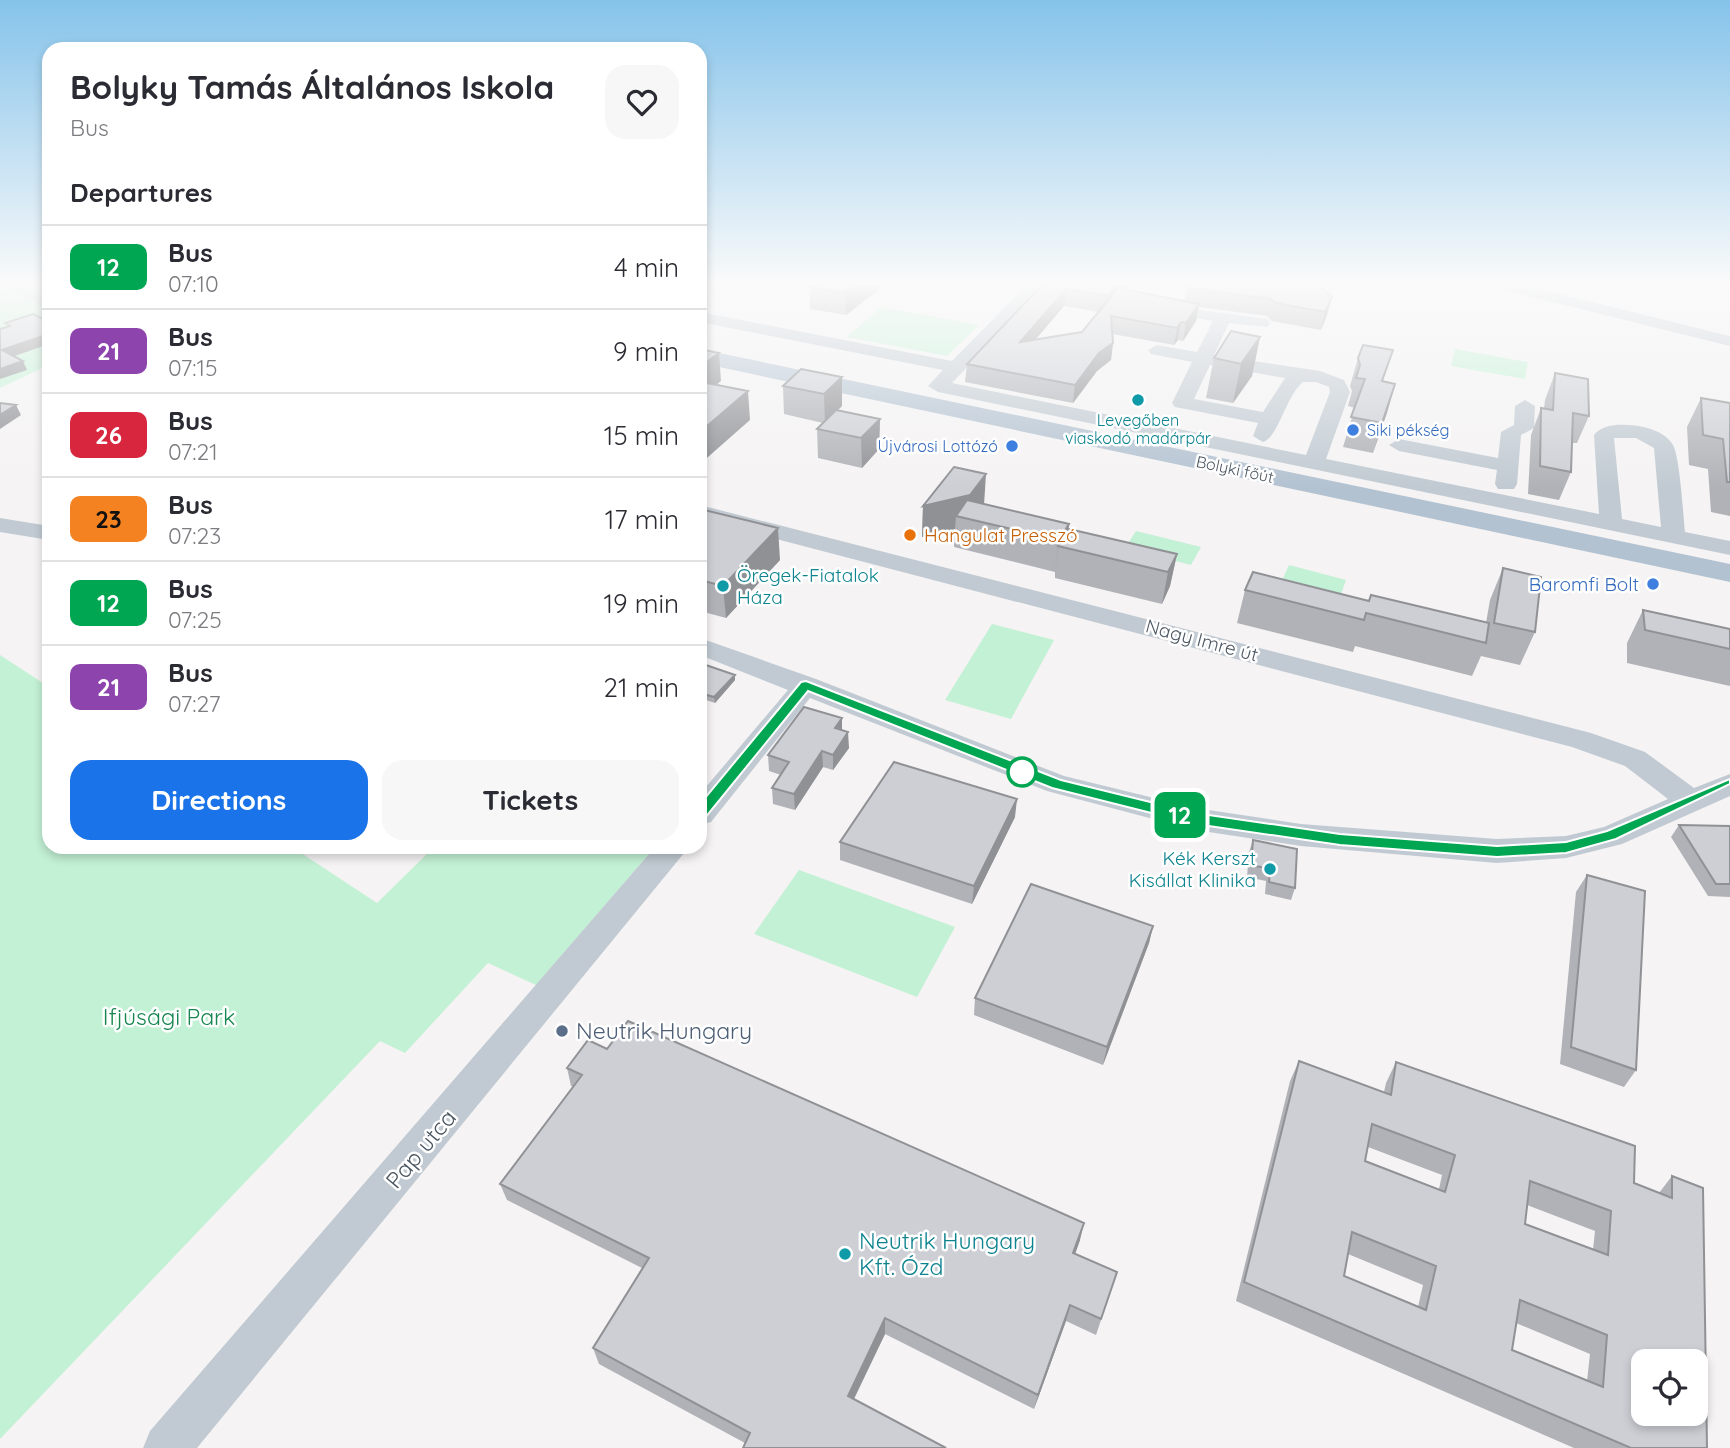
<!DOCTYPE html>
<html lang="en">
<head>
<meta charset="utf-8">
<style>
	body { margin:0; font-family:Quicksand,sans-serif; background:#f7f7f7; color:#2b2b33; height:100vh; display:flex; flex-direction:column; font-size:26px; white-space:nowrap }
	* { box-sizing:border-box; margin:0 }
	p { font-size:23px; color:#7c7c81 }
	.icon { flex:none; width:38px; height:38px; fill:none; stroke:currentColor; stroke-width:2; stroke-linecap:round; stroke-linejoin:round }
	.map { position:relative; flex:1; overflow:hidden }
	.drawer { position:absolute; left:42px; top:42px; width:665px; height:812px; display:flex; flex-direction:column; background:#fff; border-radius:21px; box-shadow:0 4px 10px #0003 }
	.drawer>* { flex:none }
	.badge { padding:0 14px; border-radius:10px; font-size:24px; line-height:46px }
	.tools { position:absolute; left:1631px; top:1349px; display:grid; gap:14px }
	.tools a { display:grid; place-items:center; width:77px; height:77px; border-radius:14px; background:#fff; box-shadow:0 4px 10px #0003; font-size:35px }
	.map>.badge { position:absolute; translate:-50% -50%; box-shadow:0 0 0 4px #fff }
	h2 { padding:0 28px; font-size:26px; line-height:63px }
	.round { display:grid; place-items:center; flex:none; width:74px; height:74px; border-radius:21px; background:#f7f7f7 }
	.headline { display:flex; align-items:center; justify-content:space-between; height:119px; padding:0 28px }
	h1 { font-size:33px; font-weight:800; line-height:52px }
	.cta { display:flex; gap:14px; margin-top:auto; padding:14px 28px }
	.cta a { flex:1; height:80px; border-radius:21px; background:#1a73e8; color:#fff; font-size:28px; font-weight:800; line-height:80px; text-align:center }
	.cta a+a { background:#f7f7f7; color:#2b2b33 }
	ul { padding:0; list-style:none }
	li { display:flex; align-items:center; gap:21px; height:84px; padding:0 28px; border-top:2px solid #e1e1e2 }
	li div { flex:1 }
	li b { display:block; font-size:26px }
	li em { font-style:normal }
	li .badge { min-width:77px; font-weight:700; text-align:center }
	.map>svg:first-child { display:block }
</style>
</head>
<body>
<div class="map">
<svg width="1730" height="1448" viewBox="0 0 1730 1448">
	<rect width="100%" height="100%" fill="#f5f3f3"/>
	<!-- green -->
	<path fill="#c3f1d5" d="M0 285H49V365L0 388Z
		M881 307 979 325 947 356 847 337Z
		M1455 349 1528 362 1525 379 1451 366Z
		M1136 531 1201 547 1191 565 1125 548Z
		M1289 565 1346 580 1339 600 1280 585Z
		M992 624 1054 640 1011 719 945 700Z
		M0 655 49 687V847H292L377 903 434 847H655L536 985 488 963 405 1053 380 1041 0 1439Z
		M799 870 955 927 917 997 754 934Z"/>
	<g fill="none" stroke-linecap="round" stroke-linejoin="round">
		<!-- minor -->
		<path fill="#c1cad2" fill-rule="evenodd" d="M5 285H25L49 299V311Z
			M1027 285H1045L952 383 1306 455 1330 392 1329 387 1316 382H1303C1286 396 1278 438 1263 442L1253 436 1258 423 1175 407 1172 403 1192 362 1151 354 1148 350 1157 345 1197 352 1213 321 1177 315 1174 311 1177 307 1261 318 1267 319 1270 323 1267 327 1229 323 1214 355 1320 371 1344 380 1350 392 1326 459 1599 514 1594 435C1601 425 1618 424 1629 425 1644 426 1665 431 1673 445 1680 458 1683 514 1685 532L1730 541V555L938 392 928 386 943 370 700 322V312L952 361ZM1210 365 1285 378 1263 412 1194 399ZM1614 438H1636L1654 448 1661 527 1622 519Z
			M1494 285H1523L1730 336V346L1496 288Z
			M1525 400 1535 406 1534 428 1521 435 1517 484 1514 489H1498L1495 484 1497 470 1399 451 1389 445 1399 439 1498 458 1501 432 1514 425 1515 406Z
			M700 505 1591 733 1645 752 1694 788 1730 774V796L1622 844 1566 858 1497 863 1301 846 1195 830 1047 791 810 698 711 822 700 825V794L788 690 700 655V638L816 679 1064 776 1195 808 1301 824 1497 839 1566 836 1604 827 1668 799 1625 766 1572 747 700 519Z
			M0 518 49 526V540L0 532Z
			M655 847H689L197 1448H143L150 1431Z"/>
		<!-- major -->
		<path fill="#b3c2d1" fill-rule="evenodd" d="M700 349 1730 564V582L700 363Z"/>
	</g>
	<!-- wall -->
	<path fill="#b0b2b7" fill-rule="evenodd" d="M812 285H878V290L846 315 810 309V287Z
		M1042 285 1125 290 1185 301 1187 288 1325 290 1327 315 1321 330 1272 321 1267 316 1199 307 1196 321 1183 341 1178 340 1174 345 1112 334 1113 343 1111 360 1097 371 1073 403 965 382 967 364ZM1064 306 1099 312 1082 332 1035 340Z
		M1260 337 1252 376 1233 403 1206 398 1214 358Z
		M1358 358 1383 382 1395 384 1373 453 1343 447 1355 408 1348 406 1352 391 1350 386Z
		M1555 373 1589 416 1577 443H1572L1571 472 1559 500 1528 494 1531 435 1541 408 1544 409 1545 400Z
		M842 377V406L837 410 880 419 879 449 862 468 818 458 817 429 823 423 784 414 783 386Z
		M1701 398 1730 403V516L1711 512 1708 469 1689 465 1687 427Z
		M984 504 1069 524 1068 531 1177 554 1170 586 1162 604 1055 578V572L954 547 955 529 922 537 923 506Z
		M700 509 780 560 726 618 700 611Z
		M1503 568 1535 632 1520 665 1481 656 1472 676 1355 646 1353 652 1237 623 1245 590 1369 600 1486 623 1490 600Z
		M1643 610 1730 629V686L1627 663V643Z
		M700 663 735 675V680L715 703 700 698Z
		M842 718V730L849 748 833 770 823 767 795 810 773 804 772 788 781 775 769 771 768 755Z
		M1015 817 972 904 840 860V842Z
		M1679 825 1730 826V897L1708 896 1671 837Z
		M1253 840 1295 888 1291 900 1265 894 1266 881 1247 877 1249 852Z
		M1587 875 1636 1070 1624 1087 1560 1064 1576 892Z
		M1153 926 1149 943 1103 1065 974 1015 975 998Z
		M607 1049 1080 1240 1075 1253 1117 1272 1096 1335 1066 1321 1034 1409 885 1334 854 1399 745 1443 599 1364 593 1348 642 1268 507 1200 500 1184 573 1086H571L567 1068Z
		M1299 1061 1384 1092 1386 1083 1396 1062 1634 1183 1659 1193 1672 1176 1707 1448H1574L1236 1301 1290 1081ZM1368 1147 1442 1175 1439 1189 1365 1161ZM1527 1205 1595 1231 1593 1250 1525 1224ZM1348 1254 1423 1285 1418 1307 1344 1276ZM1516 1323 1590 1354 1587 1381 1512 1350Z"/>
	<!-- shaded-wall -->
	<path fill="#909195" d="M856 285H878V290L846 315 845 293Z
		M1117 285H1128L1106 313 1108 296Z
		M1066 289 1064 306 1018 360 1020 342Z
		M1332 297 1327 315 1321 330 1325 312Z
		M1199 304 1196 321 1183 341 1186 323Z
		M1181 322 1178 340 1174 345 1177 328Z
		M49 334V344L6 359 2 350Z
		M1260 337 1252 376 1233 403 1241 364Z
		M1113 343 1111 360 1097 371 1073 403 1075 385 1099 353Z
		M719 353 721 381 702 397 700 367Z
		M23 361 27 370 0 379V369Z
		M842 377V406L825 423 824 394Z
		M1395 384 1387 413 1373 453 1382 423Z
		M748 391 750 420 700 464V432Z
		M16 405 21 415 0 429V415Z
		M880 419 879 449 862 468 861 438Z
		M986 474 984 505 956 516 955 529 922 537 923 506Z
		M1069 524 1066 548 1058 546 1055 572 1059 540Z
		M778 528 780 560 726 618 723 586Z
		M1177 554 1170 586 1162 604 1168 572Z
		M735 675V680L715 703 714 697Z
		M842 718V734L835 728Z
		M848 732 849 748 833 770V755Z
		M822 751 823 767 795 810 794 794Z
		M1017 799 1015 817 972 904 974 886Z
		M1153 926 1149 943 1103 1065 1107 1047Z
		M1084 1223 1080 1240 1070 1269 1073 1253Z
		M1070 1305 1066 1321 1034 1409 1038 1395Z
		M885 1318V1334L848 1411V1396Z"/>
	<!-- building -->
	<path fill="#cdcfd5" stroke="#909195" stroke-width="2" fill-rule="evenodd" d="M812 285H856L845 293 810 287Z
		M1042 285H1117L1108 296 1066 289 1020 342 1082 332 1118 288 1199 304 1186 323 1181 322 1177 328 1111 316 1113 343 1099 353 1075 385 967 364Z
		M1189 285H1323L1322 288 1332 297 1325 312 1276 303 1271 299 1187 288Z
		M33 314 49 322V334L2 350 23 361 0 369V329L10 326 5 323Z
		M1231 331 1260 337 1241 364 1214 358Z
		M1363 345 1393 350 1382 381 1395 384 1382 423 1351 417 1365 379 1356 378 1360 365 1358 358Z
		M700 349 719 353 700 367Z
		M801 369 842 377 824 394 783 386Z
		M1555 373 1588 379 1589 416 1573 413 1571 472 1540 466 1541 408 1553 410Z
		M707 383 748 391 700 432V389Z
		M1701 398 1730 403V482H1727L1723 439 1703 435Z
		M0 403 16 405 0 415Z
		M836 410 880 419 861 438 817 429Z
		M954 467 986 474 970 495 923 506Z
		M967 500 1069 524 1059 540 956 516Z
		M700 509 778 528 723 586 700 580Z
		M1069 529 1177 554 1168 572 1058 546Z
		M1503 568 1541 577 1535 632 1494 623Z
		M1253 572 1369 601 1371 595 1489 623 1486 643 1366 613 1364 620 1245 590Z
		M1643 610 1730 629V649L1645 630Z
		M700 663 735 675 714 697 700 693Z
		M804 707 842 718 835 728 848 732 833 755 822 751 794 794 772 788 789 762 768 755Z
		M894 762 1017 799 974 886 840 842Z
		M1679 825 1730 826V884H1716Z
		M1253 840 1297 849 1295 888 1269 882 1270 869 1251 865Z
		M1587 875 1645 891 1636 1070 1571 1047Z
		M1031 884 1153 926 1107 1047 975 998Z
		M628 1021 1084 1223 1073 1253 1117 1272 1101 1319 1070 1305 1038 1395 885 1318 848 1396 946 1448H743L750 1433 593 1348 649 1258 500 1184 582 1075 567 1068 588 1040 607 1049Z
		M1299 1061 1391 1095 1396 1062 1635 1146 1634 1183 1672 1198V1176L1703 1188 1707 1448H1631L1244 1282ZM1372 1124 1455 1155 1445 1192 1365 1161ZM1530 1181 1611 1211 1608 1255 1525 1224ZM1352 1232 1436 1266 1426 1310 1344 1276ZM1520 1300 1607 1335 1603 1387 1512 1350ZM1643 1362H1696V1414H1643Z"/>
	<!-- sky -->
	<linearGradient id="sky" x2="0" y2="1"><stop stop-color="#85c3ea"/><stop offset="0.58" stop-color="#fafafa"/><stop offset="1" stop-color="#fafafa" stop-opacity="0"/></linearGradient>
	<rect width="1730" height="488" fill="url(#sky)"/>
	<!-- line -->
	<path fill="#00a651" stroke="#fff" stroke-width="2" d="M806 681 1061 780 1195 813 1340 834 1497 846 1566 842 1607 831 1725 781 1730 779V784L1616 839 1566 853 1497 857 1340 845 1195 824 1052 788 808 691 705 818H695V810L801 682Z"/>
	<!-- markers -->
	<g fill="#0f9aa8" stroke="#fff" stroke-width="2.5">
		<circle cx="1138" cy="400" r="7"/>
		<circle cx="723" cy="586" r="7"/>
		<circle cx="1270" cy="869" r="7"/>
		<circle cx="845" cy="1254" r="7"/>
	</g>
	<g fill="#3f7fe0" stroke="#fff" stroke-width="2.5">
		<circle cx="1353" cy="430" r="7"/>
		<circle cx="1012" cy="446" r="7"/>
		<circle cx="1653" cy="584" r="7"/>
	</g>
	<circle fill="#e8710a" stroke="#fff" stroke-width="2.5" cx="910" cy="535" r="7"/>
	<circle fill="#fff" stroke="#00a651" stroke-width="3.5" cx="1022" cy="772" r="14"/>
	<circle fill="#5c6f8a" stroke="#fff" stroke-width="2.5" cx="562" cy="1031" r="7"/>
	<g text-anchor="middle" stroke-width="5" stroke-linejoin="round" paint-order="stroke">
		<!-- far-culture labels -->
		<g font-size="16" fill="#0d838f" stroke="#fff">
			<text x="1138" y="426">Levegőben<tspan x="1138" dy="18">viaskodó madárpár</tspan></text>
		</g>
		<!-- far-shop labels -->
		<g font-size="16" fill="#366cbe" stroke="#fff" text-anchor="start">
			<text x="1367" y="436">Siki pékség</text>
			<text x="998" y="452" text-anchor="end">Újvárosi Lottózó</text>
		</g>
		<!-- far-street labels -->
		<g font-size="16" fill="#4a5661" stroke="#fff">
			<text transform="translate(1235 469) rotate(12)" y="6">Bolyki főút</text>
		</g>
		<!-- food labels -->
		<g font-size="19" fill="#c56008" stroke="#fff" text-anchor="start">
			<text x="924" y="542">Hangulat Presszó</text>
		</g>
		<!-- culture labels -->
		<g font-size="19" fill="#0d838f" stroke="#fff" text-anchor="start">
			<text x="737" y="582">Öregek-Fiatalok<tspan x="737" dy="22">Háza</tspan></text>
			<text x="1256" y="865" text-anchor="end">Kék Kerszt<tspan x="1256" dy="22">Kisállat Klinika</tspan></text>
		</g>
		<!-- shop labels -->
		<g font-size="19" fill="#366cbe" stroke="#fff" text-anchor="end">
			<text x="1639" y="591">Baromfi Bolt</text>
		</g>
		<!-- street labels -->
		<g font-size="19" fill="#4a5661" stroke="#fff">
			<text transform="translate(1202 640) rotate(15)" y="7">Nagy Imre út</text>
		</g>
		<!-- near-park labels -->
		<g font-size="23" fill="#17864f" stroke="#fff">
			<text x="169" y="1025">Ifjúsági Park</text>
		</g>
		<!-- near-service labels -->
		<g font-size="23" fill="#4e5e75" stroke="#fff" text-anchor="start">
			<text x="576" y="1039">Neutrik Hungary</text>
		</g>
		<!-- near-street labels -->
		<g font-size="23" fill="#4a5661" stroke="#fff">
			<text transform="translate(421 1149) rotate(-50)" y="8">Pap utca</text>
		</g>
		<!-- near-culture labels -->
		<g font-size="23" fill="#0d838f" stroke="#fff" text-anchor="start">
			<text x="859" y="1249">Neutrik Hungary<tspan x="859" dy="26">Kft. Ózd</tspan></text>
		</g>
	</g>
</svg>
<div class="tools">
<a><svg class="icon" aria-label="locate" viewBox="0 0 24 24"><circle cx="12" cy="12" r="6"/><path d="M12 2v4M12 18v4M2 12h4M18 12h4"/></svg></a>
</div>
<b class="badge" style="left:1180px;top:815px;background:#00a651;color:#fff">12</b>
<section class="drawer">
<div class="headline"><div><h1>Bolyky Tamás Általános Iskola</h1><p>Bus</p></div><a class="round"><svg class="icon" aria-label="heart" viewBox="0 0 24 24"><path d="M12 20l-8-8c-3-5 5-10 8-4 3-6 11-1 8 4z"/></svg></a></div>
<h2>Departures</h2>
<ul>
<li><span class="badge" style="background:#00a651;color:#fff">12</span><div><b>Bus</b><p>07:10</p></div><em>4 min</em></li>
<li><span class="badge" style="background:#8e44ad;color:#fff">21</span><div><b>Bus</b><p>07:15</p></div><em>9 min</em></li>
<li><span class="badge" style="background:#d7263d;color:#fff">26</span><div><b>Bus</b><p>07:21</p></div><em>15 min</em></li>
<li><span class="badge" style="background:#f58220;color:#111">23</span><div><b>Bus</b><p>07:23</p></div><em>17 min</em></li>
<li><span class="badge" style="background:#00a651;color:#fff">12</span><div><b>Bus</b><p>07:25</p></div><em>19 min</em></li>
<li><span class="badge" style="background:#8e44ad;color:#fff">21</span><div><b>Bus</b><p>07:27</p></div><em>21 min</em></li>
</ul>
<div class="cta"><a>Directions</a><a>Tickets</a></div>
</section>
</div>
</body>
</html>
